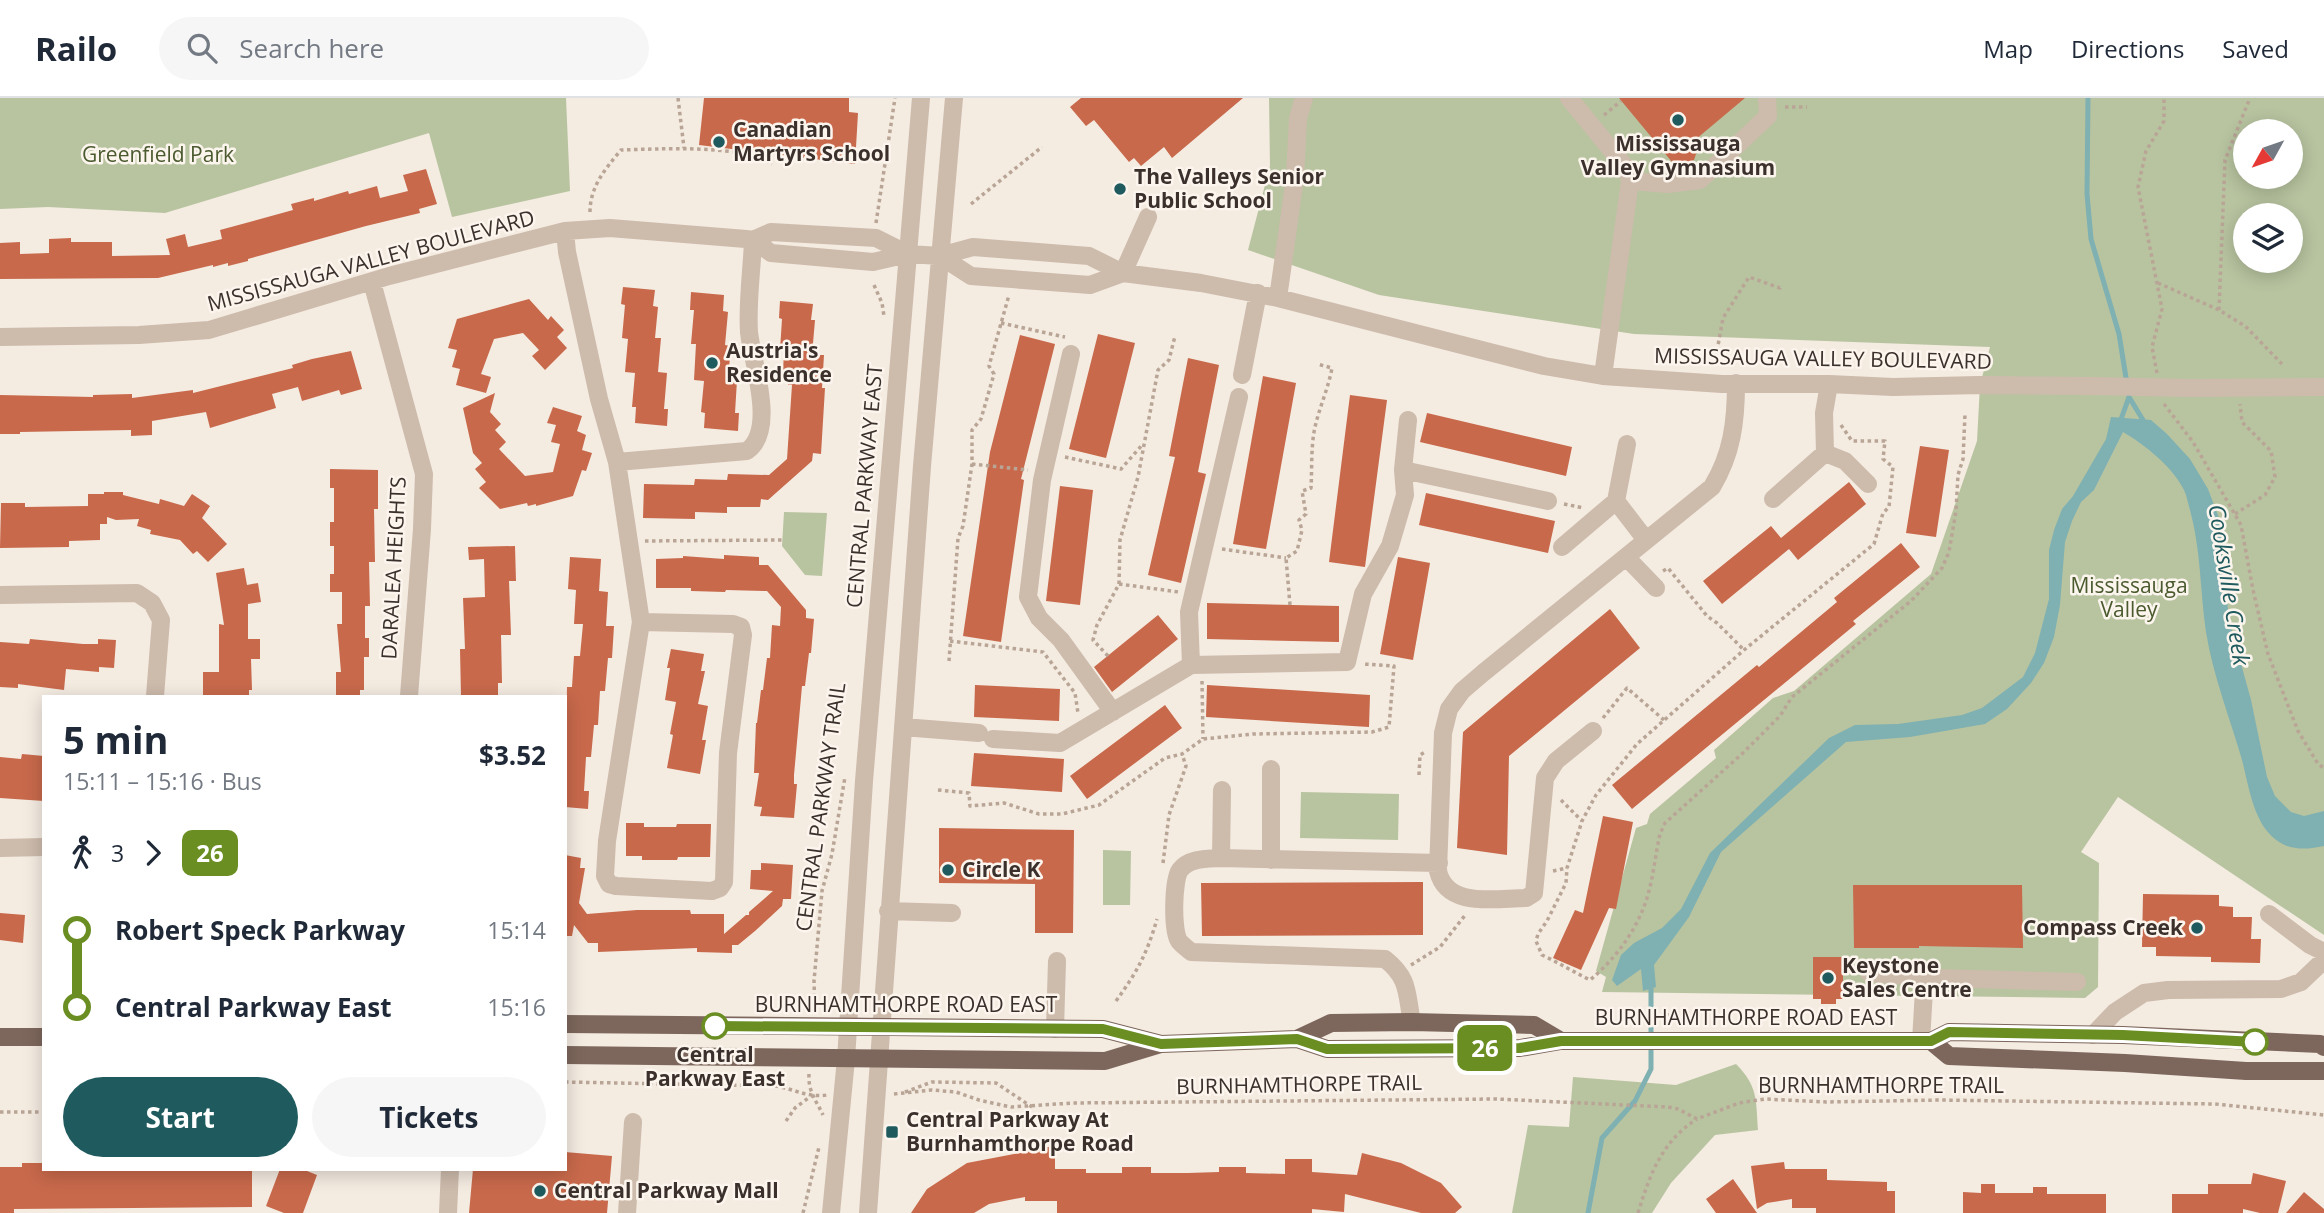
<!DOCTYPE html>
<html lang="en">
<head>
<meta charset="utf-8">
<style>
	body { margin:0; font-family:"Open Sans",sans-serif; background:#f6f6f7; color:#1f2937; height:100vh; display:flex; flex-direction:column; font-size:26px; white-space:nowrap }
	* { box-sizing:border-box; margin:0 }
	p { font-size:23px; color:#747a83 }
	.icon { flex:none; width:38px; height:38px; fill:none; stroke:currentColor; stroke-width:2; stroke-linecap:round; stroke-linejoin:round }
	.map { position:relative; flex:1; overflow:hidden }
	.side { position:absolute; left:42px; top:597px; width:525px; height:476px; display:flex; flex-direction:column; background:#fff; border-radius:0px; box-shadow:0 4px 18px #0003 }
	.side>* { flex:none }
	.badge { padding:0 14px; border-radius:10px; font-size:24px; line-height:46px }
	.needle { width:46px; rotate:230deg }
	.tools { position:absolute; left:2233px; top:21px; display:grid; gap:14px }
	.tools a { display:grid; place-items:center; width:70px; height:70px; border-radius:50%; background:#fff; box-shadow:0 4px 18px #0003; font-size:35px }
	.map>.badge { position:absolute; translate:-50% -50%; box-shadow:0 0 0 4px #fff }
	.legs { display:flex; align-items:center; gap:10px; height:77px; padding:0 21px; font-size:23px }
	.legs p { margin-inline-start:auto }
	.summary { display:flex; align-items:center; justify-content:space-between; height:119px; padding:0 21px }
	h1 { font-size:38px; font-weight:700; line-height:52px }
	.action { display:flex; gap:14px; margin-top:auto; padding:14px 21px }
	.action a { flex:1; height:80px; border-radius:42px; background:#1f5a5e; color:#fff; font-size:28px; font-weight:700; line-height:80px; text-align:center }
	.action a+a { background:#f6f6f7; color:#1f2937 }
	ul { padding:0 21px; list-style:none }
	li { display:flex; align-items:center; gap:24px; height:77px; font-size:26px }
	li i { display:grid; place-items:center; width:10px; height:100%; margin:0 9px; background:currentColor }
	li i::after { content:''; width:18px; height:18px; margin:-9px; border:5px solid; border-radius:50%; background:#fff }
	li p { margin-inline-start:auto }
	li:first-child i { background:linear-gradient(#0000 50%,currentColor 0) }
	li:last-child i { background:linear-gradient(currentColor 50%,#0000 0) }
	header { display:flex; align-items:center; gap:42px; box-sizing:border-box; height:98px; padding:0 35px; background:#fff; border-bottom:2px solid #e0e1e3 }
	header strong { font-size:33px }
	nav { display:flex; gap:38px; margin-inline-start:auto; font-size:24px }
	.search { width:490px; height:63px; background:#f6f6f7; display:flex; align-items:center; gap:18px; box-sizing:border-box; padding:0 24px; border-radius:38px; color:#747a83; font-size:26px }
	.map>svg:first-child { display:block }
</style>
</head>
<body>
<header>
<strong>Railo</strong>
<div class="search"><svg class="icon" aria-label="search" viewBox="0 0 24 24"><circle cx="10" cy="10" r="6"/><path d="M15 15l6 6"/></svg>Search here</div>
<nav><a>Map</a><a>Directions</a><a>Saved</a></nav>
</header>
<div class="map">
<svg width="2324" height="1115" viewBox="0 0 2324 1115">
	<rect width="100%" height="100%" fill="#f4ebe1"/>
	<!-- green -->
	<path fill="#b8c4a0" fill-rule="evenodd" d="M0 0H566L570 93 452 119 429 35 165 115 48 109 0 111Z
		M1269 0H2324V837L2118 699 2081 754 2099 765 2098 889 2085 900 1602 894 1606 879 1596 873 1636 730 1647 726 1650 716 1716 660 1714 652 1773 600 1794 593 1931 476 1977 343 1980 287 1990 249 1634 236 1379 197 1248 152 1270 68ZM2245 33H2291V79H2245ZM2245 117H2291V163H2245Z
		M784 414 827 415 822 478 805 477 782 448Z
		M1301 694 1399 696 1398 742 1300 740Z
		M1103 752 1131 753 1130 807H1103Z
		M1736 966C1758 988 1756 1002 1758 1032L1715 1037 1671 1085 1652 1115H1512L1528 1027 1569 1029 1573 979 1676 987Z"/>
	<!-- water -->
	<path fill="#7fb0b2" d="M2111 319 2151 322 2167 336 2190 361 2208 391 2219 420 2229 522 2251 602 2267 679 2275 698 2291 714 2304 718 2324 713V748C2302 753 2282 752 2267 733 2252 714 2248 685 2242 662 2230 620 2213 578 2206 534 2200 493 2201 452 2190 412 2188 406 2187 398 2184 392 2173 369 2144 346 2123 334L2094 392 2081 404 2072 423 2065 444 2060 507 2054 539 2044 565 2031 585 2007 611 1985 626 1910 639 1846 644 1721 754 1689 819 1654 867 1656 889 1643 893 1641 871 1617 888 1612 882 1621 857 1634 845 1662 830 1681 811 1710 755 1829 640 1855 627 1898 626 1962 617 1982 610 2023 579 2035 555 2049 501V452L2054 432 2062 411 2073 398 2106 341Z"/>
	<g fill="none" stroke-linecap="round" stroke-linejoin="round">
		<!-- stream -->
		<path stroke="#7fb0b2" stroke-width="5" d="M2088 0 2087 96 2091 141 2119 236 2127 286
			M2129 299 2146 327
			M2120 324 2129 299
			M1588 1115 1602 1040 1635 1003 1651 971V884"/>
	</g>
	<!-- building -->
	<path fill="#c8694b" d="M704 0H849V14L858 15 855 66 699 47Z
		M1081 0H1243L1172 60 1164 49 1141 68 1134 60 1129 64 1094 22 1086 28 1070 9Z
		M1619 0H1745L1695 42 1697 53 1694 62 1683 67 1672 64Z
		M426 71 437 106 419 111 420 115 366 128 248 161V163L228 168V165L213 169V167L158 180 0 181V145L20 144V156L49 155V141L71 140V144H112V158L170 157 166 141 185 136 188 149 222 141 220 132 293 112 291 106 314 100V103L348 93 349 96 377 88 380 100 408 93 403 77Z
		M623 189 655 192 653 208 658 209 655 240H661L658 274 667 275 664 311H668L667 328 635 325 636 309H632L635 275 625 274 628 241 622 240 625 207 621 206Z
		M691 194 724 197 723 213 728 214 725 247 731 248 728 281 737 282 735 315H739L738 333 704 330 705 315 701 314 704 283 694 282 696 246H691L694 212H690Z
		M529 201 548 222 551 218 564 232 557 239 567 250 545 272 532 258 539 252 523 235 494 241 481 276 491 279 486 295 456 287 460 271 452 269 457 252 448 250 457 221Z
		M780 203 813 206 811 222H815L812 257H824L822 290H825L821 356 813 355 812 363 768 402 761 401 760 409H727V415L695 414V421L643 420 644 386 694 387 695 381 727 382 728 376 769 377 787 361 792 287H788L789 275H783L784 253 780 252 782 221 779 220Z
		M1098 236 1135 245 1106 360 1069 351Z
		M1020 237 1055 246 1021 381 1024 382 1001 544 963 538 990 354Z
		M351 253 362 291 341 297 339 292 302 303 298 289 272 296 276 310 210 330 206 314 152 323V337L131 338V332L20 334V336H0V297L93 299V297L132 296V300L193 292V295L293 270 292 267 312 261Z
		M1188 260 1219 267 1198 374 1206 376 1181 485 1148 477 1175 359 1169 358Z
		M1263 278 1296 285 1266 451 1233 446Z
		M495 295 490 314 501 326 495 332 506 344 499 351 525 378 553 374 560 346 551 344 556 327 547 325 553 309 582 318 577 333 586 337 582 352 592 355 586 373 582 372 573 398 536 408V406L528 408 527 405 500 411 479 390 486 384 475 371 482 365 473 355 463 310Z
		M1350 297 1387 302 1365 469 1329 464Z
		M1427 315 1572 349 1566 378 1420 344Z
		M1920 348 1949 352 1936 439 1906 435Z
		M330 371 378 372V411H374L375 464H369L370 508H365V540H369V559H364V592H360V598H336V574H341L337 526H342V494H330V476H334V448H330V424H334V390H330Z
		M1849 384 1866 406 1798 462 1789 451 1722 506 1703 483 1771 428 1781 440Z
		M1060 388 1093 392 1080 507 1046 503Z
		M104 394H123V397L159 406 160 401 184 408 192 396 210 408 202 420 227 446 208 464 197 453 193 456 180 442 150 436 151 432 137 428 139 421 116 422 107 419V426H100V442L69 443V449L0 450 1 405H25V409L88 408V396H104Z
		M1426 395 1555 423 1548 455 1419 427Z
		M1901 445 1920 469 1853 523 1856 526 1632 711 1612 687 1757 567 1759 569 1837 504 1834 500Z
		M515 448 516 483H509L511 537H501L502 585H498V598H461L460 551H465L463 500 485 499 484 461 469 462 468 449Z
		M724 457 759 459V467H768L806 512V520L814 521 811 555H809L805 588H802L794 677V686H797L794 720 760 718 762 709 754 708 759 675H754L756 625H757L761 592H763L767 560H770L772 527 780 528 781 509 767 493 726 492 725 494 691 493V490H656V461L683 460V458L724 461Z
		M570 459 601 461 599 493 608 494 606 528H614L612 560H608L605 593H600L598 627H594L591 659H586L584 693H589L588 711 565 709 567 589H572L574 558H580L583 526H574L576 492 568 491Z
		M1398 459 1430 465 1413 562 1380 556Z
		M244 470 247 487 258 485 261 504 248 506V541H260V561H251L252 592H249V598H203V574H219V526L224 527 216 475Z
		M1207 505 1339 508V544L1207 541Z
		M1610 511 1640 550 1509 658 1507 757 1457 750 1463 634Z
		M1158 517 1178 541 1112 594 1094 569Z
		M30 541 83 546H98V541L116 542 114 570 99 569V574L66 571 64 592 18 586V590L0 589V544L29 546Z
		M671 551 704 556 701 573H705L698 606 708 608 702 642H706L700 676 667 670 673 637 670 636 676 604 665 602 670 570H667Z
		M975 587 1060 591 1059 623 974 619Z
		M1207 587 1370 597 1369 629 1206 619Z
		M1165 607 1182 630 1087 701 1070 678Z
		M974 655 1064 661 1062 694 971 688Z
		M22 656 44 658V703L0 700V659L21 661Z
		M1603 718 1633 724 1616 811 1609 810 1581 872 1553 860 1575 812 1583 815Z
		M626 725H644V729H676L677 726H711L710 759H678L677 762H642V758H626Z
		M939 730 1074 732 1073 835H1035V786L939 785Z
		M565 757 581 760 580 770H585L579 805 587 816 637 812H690L691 816H724V836L746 817H749V814L773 793 750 791 751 772H761V765L793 767 791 801H783L782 808 755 833 738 847H732V855L697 854V850L598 854V845H588L574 827 572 838H565Z
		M1423 784V837L1202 838 1201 785Z
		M1853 787H2022L2023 850 1919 848V850H1854Z
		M2143 796 2219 797V808L2233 809V819H2252L2251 841H2261L2260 865 2211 864V859L2156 858V849H2142Z
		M0 815 25 817 23 845 0 842Z
		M1813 859H1843V901H1836V906H1821V901H1813Z
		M1025 1049H1055V1071H1086V1075H1122V1069H1151V1075H1188L1219 1074V1069H1246V1075L1285 1076V1061H1312V1074L1357 1077 1362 1055 1401 1065 1441 1085 1462 1109 1455 1115H1421L1345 1096 1344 1114 1312 1111V1115H1057V1103H1025V1099L989 1106 974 1115H911L927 1091 967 1065 1025 1054Z
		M565 1054 612 1058 607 1115H469L473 1071H565Z
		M1784 1064 1785 1071H1827V1082L1887 1084V1093H1895V1115H1816V1110H1792V1101L1767 1105 1757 1111 1751 1068Z
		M22 1065H44V1071H252V1109L14 1111V1115H0V1069H22Z
		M280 1071H302L317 1077 303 1115H284L266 1108Z
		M2253 1075 2286 1083 2278 1115H2260L2243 1111V1115H2172V1096H2208V1086H2251Z
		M1733 1081 1757 1115H1716L1706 1101Z
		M1981 1086H1995V1095H2033V1089H2047V1096H2106V1115H1963V1094L1981 1095Z
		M2304 1094 2324 1111V1115H2286Z"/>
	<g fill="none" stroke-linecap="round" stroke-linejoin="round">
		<!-- path -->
		<path stroke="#b9a596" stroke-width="3.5" stroke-dasharray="3.5 3.5" stroke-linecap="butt" d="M678 0 684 50
			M1785 9H1807
			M1604 17 1621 3
			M971 106 1042 49
			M590 114C590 89 605 71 621 52 657 51 743 46 772 66
			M876 125 895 0
			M2158 185 2219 212 2245 228 2282 266
			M874 187 882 205 884 218
			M2219 212 2225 62 2250 0
			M1001 225 1065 239
			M1717 253 1723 220 1749 179 1780 190 1781 187
			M2157 275 2152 249 2162 211 2138 89 2146 53 2164 23V0
			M2164 306 2193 344 2241 427 2253 492 2268 556 2298 633 2318 666 2324 670
			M1841 327 1852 343H1885L1883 361 1893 369 1889 409 1883 415 1874 446 1744 552 1637 646 1596 697 1582 723 1567 770 1566 785 1547 823 1538 836 1536 843 1542 857C1559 865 1574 874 1590 882 1614 862 1634 836 1645 806 1653 784 1655 758 1660 736L1665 725 1744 654 1780 618 1792 599 1911 503 1942 470 1949 454 1956 413 1958 377 1963 361 1965 316
			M1065 359 1121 371 1143 346
			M972 366 1028 372
			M1564 406 1584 410
			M2235 416 2265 397 2275 379 2271 353 2242 324 2240 306
			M645 443 783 442
			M1222 451 1286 460
			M1663 473 1668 470 1707 518 1717 525 1744 552
			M1119 486 1179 494
			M1290 507 1286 460 1297 453 1302 432 1299 422 1306 416 1302 393 1311 390C1312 372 1311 352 1314 334 1318 312 1328 292 1332 270L1317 266
			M950 543 1043 554 1075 595 1078 615
			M1108 558 1093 542 1097 527 1119 486 1120 442 1138 379 1158 272 1169 262 1175 238
			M949 563 958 440 963 428 972 366V332L981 321 994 276 989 268 1009 197
			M1202 583 1203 641
			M1603 620 1627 590 1664 622
			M1419 677 1420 657 1425 654
			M938 692 969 695 970 708 1004 705 1039 716H1062L1099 707 1165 660 1182 656 1203 641 1253 636 1372 634 1389 629 1394 568 1363 566
			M1561 702 1582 723
			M1163 765 1169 717 1186 668 1182 656
			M1553 773 1567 770
			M1411 867 1440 849 1466 816
			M1116 903C1137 874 1147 856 1157 821
			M815 913 814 883 822 793 832 756 845 679
			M1633 916 1669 917
			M809 976C808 994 816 1002 823 1017
			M565 984 776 988C794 991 808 1000 827 997
			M905 994 932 984 996 985 1032 1009
			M894 996 932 992 956 994 979 1002 1011 1009 1073 1005 1496 1001 1668 1009 1678 1011 1697 1021 1739 1005 1765 1001 1826 1004 1940 1002 2215 1006 2324 1017
			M0 1014H44
			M786 1023 795 1010 811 998
			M803 1115 819 1049
			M1638 1115C1650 1076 1662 1043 1697 1021"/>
		<!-- minor -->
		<path stroke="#cdbbac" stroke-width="18" d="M1569 0 1627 71 1630 83 1603 278
			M1630 83 1668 86 1700 82 1768 18 1767 0
			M565 133 567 154 599 301 617 364 641 524 607 743 605 778 609 786 616 788 712 793 720 790 724 784 728 655 743 537 741 529 733 526 641 524
			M753 142 771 134 876 140 908 156
			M940 158 971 178 1090 187 1123 175
			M1123 175 1148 119
			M372 184 424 376 422 431 409 598
			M1278 200 1295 80 1298 20 1304 0
			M0 239 139 237 209 232 389 178 565 133 610 130 746 141 753 142 771 155 873 164 908 156 940 158 973 149 1089 158 1123 175 1201 185 1278 200 1544 268 1603 278 1722 286H1829L1893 289 1980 287 2095 288
			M1071 256 1042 382 1028 499 1039 520 1061 542 1113 614
			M1242 277 1258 195
			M2189 290 2324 289
			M1825 355 1824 315 1829 286
			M617 364 747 353C777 332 752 264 749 234 747 204 752 172 753 142
			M1403 372 1548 403
			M1773 401 1825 355 1845 363 1868 386
			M1616 403 1646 442
			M1562 449 1616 403 1627 346
			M1626 459 1656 490
			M0 497 137 495 152 505 161 522 155 598
			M1191 567 1189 514 1239 299
			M903 629 979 635
			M1593 633 1556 663 1545 680 1534 795 1526 800C1496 800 1447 811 1438 773L1443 635 1449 611 1462 593 1483 575 1712 389C1732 356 1736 324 1736 285
			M993 641 1060 645 1191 567 1347 564 1363 496 1390 448 1405 397 1403 372 1408 322
			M1271 671V762
			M0 750 44 749
			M1221 760 1222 692
			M888 813 952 815
			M2269 816 2310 847 2324 854
			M1869 875 1935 880 1924 892 1921 943
			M1935 880 2077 884
			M1412 924C1406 895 1410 881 1385 861L1191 854C1188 851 1182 847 1179 843 1172 832 1173 782 1180 772 1189 760 1207 761 1221 760L1439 765
			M1055 931 1057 863
			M2093 937 2115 914 2144 895 2168 892 2281 891 2301 884 2324 862
			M448 1115 450 1071
			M627 1115 633 1024
			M831 1115 846 961 864 683 921 0
			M868 1115 922 368 954 0"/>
		<!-- major -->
		<path stroke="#7d675c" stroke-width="18" d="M565 926 1103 931 1161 946
			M0 939H44
			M1297 941 1331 925 1412 924 1534 927 1561 943
			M1931 943 1949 958 2125 965 2246 973H2324
			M565 957 1105 963 1161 946 1297 941 1327 951 1520 950 1561 943H1931L1949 934 2123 937 2320 946 2324 949"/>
		<!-- minor-bridge -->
		<path stroke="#cdbbac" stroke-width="18" d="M2095 288 2189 290"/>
	</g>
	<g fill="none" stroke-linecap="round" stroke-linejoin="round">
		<!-- line-1 casing -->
		<g stroke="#fff" stroke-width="16">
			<path id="line-1" d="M715 928 1103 931 1161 946 1297 941 1327 951 1520 950 1561 943H1931L1949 934 2123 937 2255 944"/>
		</g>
		<!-- line-1 -->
		<use href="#line-1" stroke="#6b8e23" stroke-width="10"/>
	</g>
	<!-- markers -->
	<g fill="#1f5a5e" stroke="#fbf5ee" stroke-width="2.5">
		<circle cx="1678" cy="22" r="7"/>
		<circle cx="719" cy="44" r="7"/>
		<circle cx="1120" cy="91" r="7"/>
		<circle cx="712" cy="265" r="7"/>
		<circle cx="948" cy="772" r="7"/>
		<circle cx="2197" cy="830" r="7"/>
		<circle cx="1828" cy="880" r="7"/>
		<rect x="885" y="1027" width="14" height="14" rx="3.5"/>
		<circle cx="540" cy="1093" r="7"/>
	</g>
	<g fill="#fff" stroke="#6b8e23" stroke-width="3.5">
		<circle cx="715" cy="928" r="12"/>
		<circle cx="2255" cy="944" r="12"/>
	</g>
	<g text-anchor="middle" stroke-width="5" stroke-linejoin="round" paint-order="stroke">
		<!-- poi labels -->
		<g font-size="21" font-weight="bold" fill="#3b302b" stroke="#fbf5ee" text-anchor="start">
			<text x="733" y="39">Canadian<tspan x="733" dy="24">Martyrs School</tspan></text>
			<text x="1678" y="53" text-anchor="middle">Mississauga<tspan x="1678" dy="24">Valley Gymnasium</tspan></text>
			<text x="1134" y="86">The Valleys Senior<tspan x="1134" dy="24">Public School</tspan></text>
			<text x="726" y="260">Austria's<tspan x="726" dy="24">Residence</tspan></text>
			<text x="962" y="779">Circle K</text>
			<text x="2183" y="837" text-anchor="end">Compass Creek</text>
			<text x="1842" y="875">Keystone<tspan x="1842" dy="24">Sales Centre</tspan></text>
			<text x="906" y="1029">Central Parkway At<tspan x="906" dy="24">Burnhamthorpe Road</tspan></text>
			<text x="554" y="1100">Central Parkway Mall</text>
		</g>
		<!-- park labels -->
		<g font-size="21" fill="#4a5a2e" stroke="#fbf5ee">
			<text x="158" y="64">Greenfield Park</text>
			<text x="2129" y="495">Mississauga<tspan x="2129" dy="24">Valley</tspan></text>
		</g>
		<!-- street labels -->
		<g font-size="21" fill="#3b302b" stroke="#fbf5ee">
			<text transform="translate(371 163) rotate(-15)" y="7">MISSISSAUGA VALLEY BOULEVARD</text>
			<text transform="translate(1823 261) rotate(1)" y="7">MISSISSAUGA VALLEY BOULEVARD</text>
			<text transform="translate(865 388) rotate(-85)" y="7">CENTRAL PARKWAY EAST</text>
			<text transform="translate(394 470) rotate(-87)" y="7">DARALEA HEIGHTS</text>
			<text transform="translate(821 709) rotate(-82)" y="7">CENTRAL PARKWAY TRAIL</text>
			<text x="906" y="914">BURNHAMTHORPE ROAD EAST</text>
			<text x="1746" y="927">BURNHAMTHORPE ROAD EAST</text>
			<text transform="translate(1299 987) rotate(-1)" y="7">BURNHAMTHORPE TRAIL</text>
			<text x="1881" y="995">BURNHAMTHORPE TRAIL</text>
		</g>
		<!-- stop labels -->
		<g font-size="21" font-weight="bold" fill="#3b302b" stroke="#fbf5ee">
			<text x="715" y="964">Central<tspan x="715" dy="24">Parkway East</tspan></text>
		</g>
		<!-- water labels -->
		<g font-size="23" font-style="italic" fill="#1f5a5e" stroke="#fbf5ee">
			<text transform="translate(2229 487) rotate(81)" y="8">Cooksville Creek</text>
		</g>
	</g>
</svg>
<div class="tools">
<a><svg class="needle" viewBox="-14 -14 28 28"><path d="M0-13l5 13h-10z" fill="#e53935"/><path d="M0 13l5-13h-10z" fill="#747a83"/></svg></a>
<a><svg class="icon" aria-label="layers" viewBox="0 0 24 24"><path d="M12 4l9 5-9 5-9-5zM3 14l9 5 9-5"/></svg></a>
</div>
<b class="badge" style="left:1485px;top:950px;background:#6b8e23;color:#fff">26</b>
<section class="side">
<div class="summary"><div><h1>5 min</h1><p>15:11 – 15:16 · Bus</p></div><b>$3.52</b></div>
<div class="legs"><svg class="icon" aria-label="walk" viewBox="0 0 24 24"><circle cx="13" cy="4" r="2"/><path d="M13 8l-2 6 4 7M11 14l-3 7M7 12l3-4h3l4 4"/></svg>3<svg class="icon" aria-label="forward" viewBox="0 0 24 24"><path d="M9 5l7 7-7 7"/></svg><b class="badge" style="background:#6b8e23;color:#fff">26</b></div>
<ul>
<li><i style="color:#6b8e23"></i><b>Robert Speck Parkway</b><p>15:14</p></li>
<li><i style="color:#6b8e23"></i><b>Central Parkway East</b><p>15:16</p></li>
</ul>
<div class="action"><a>Start</a><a>Tickets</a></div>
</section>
</div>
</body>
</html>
